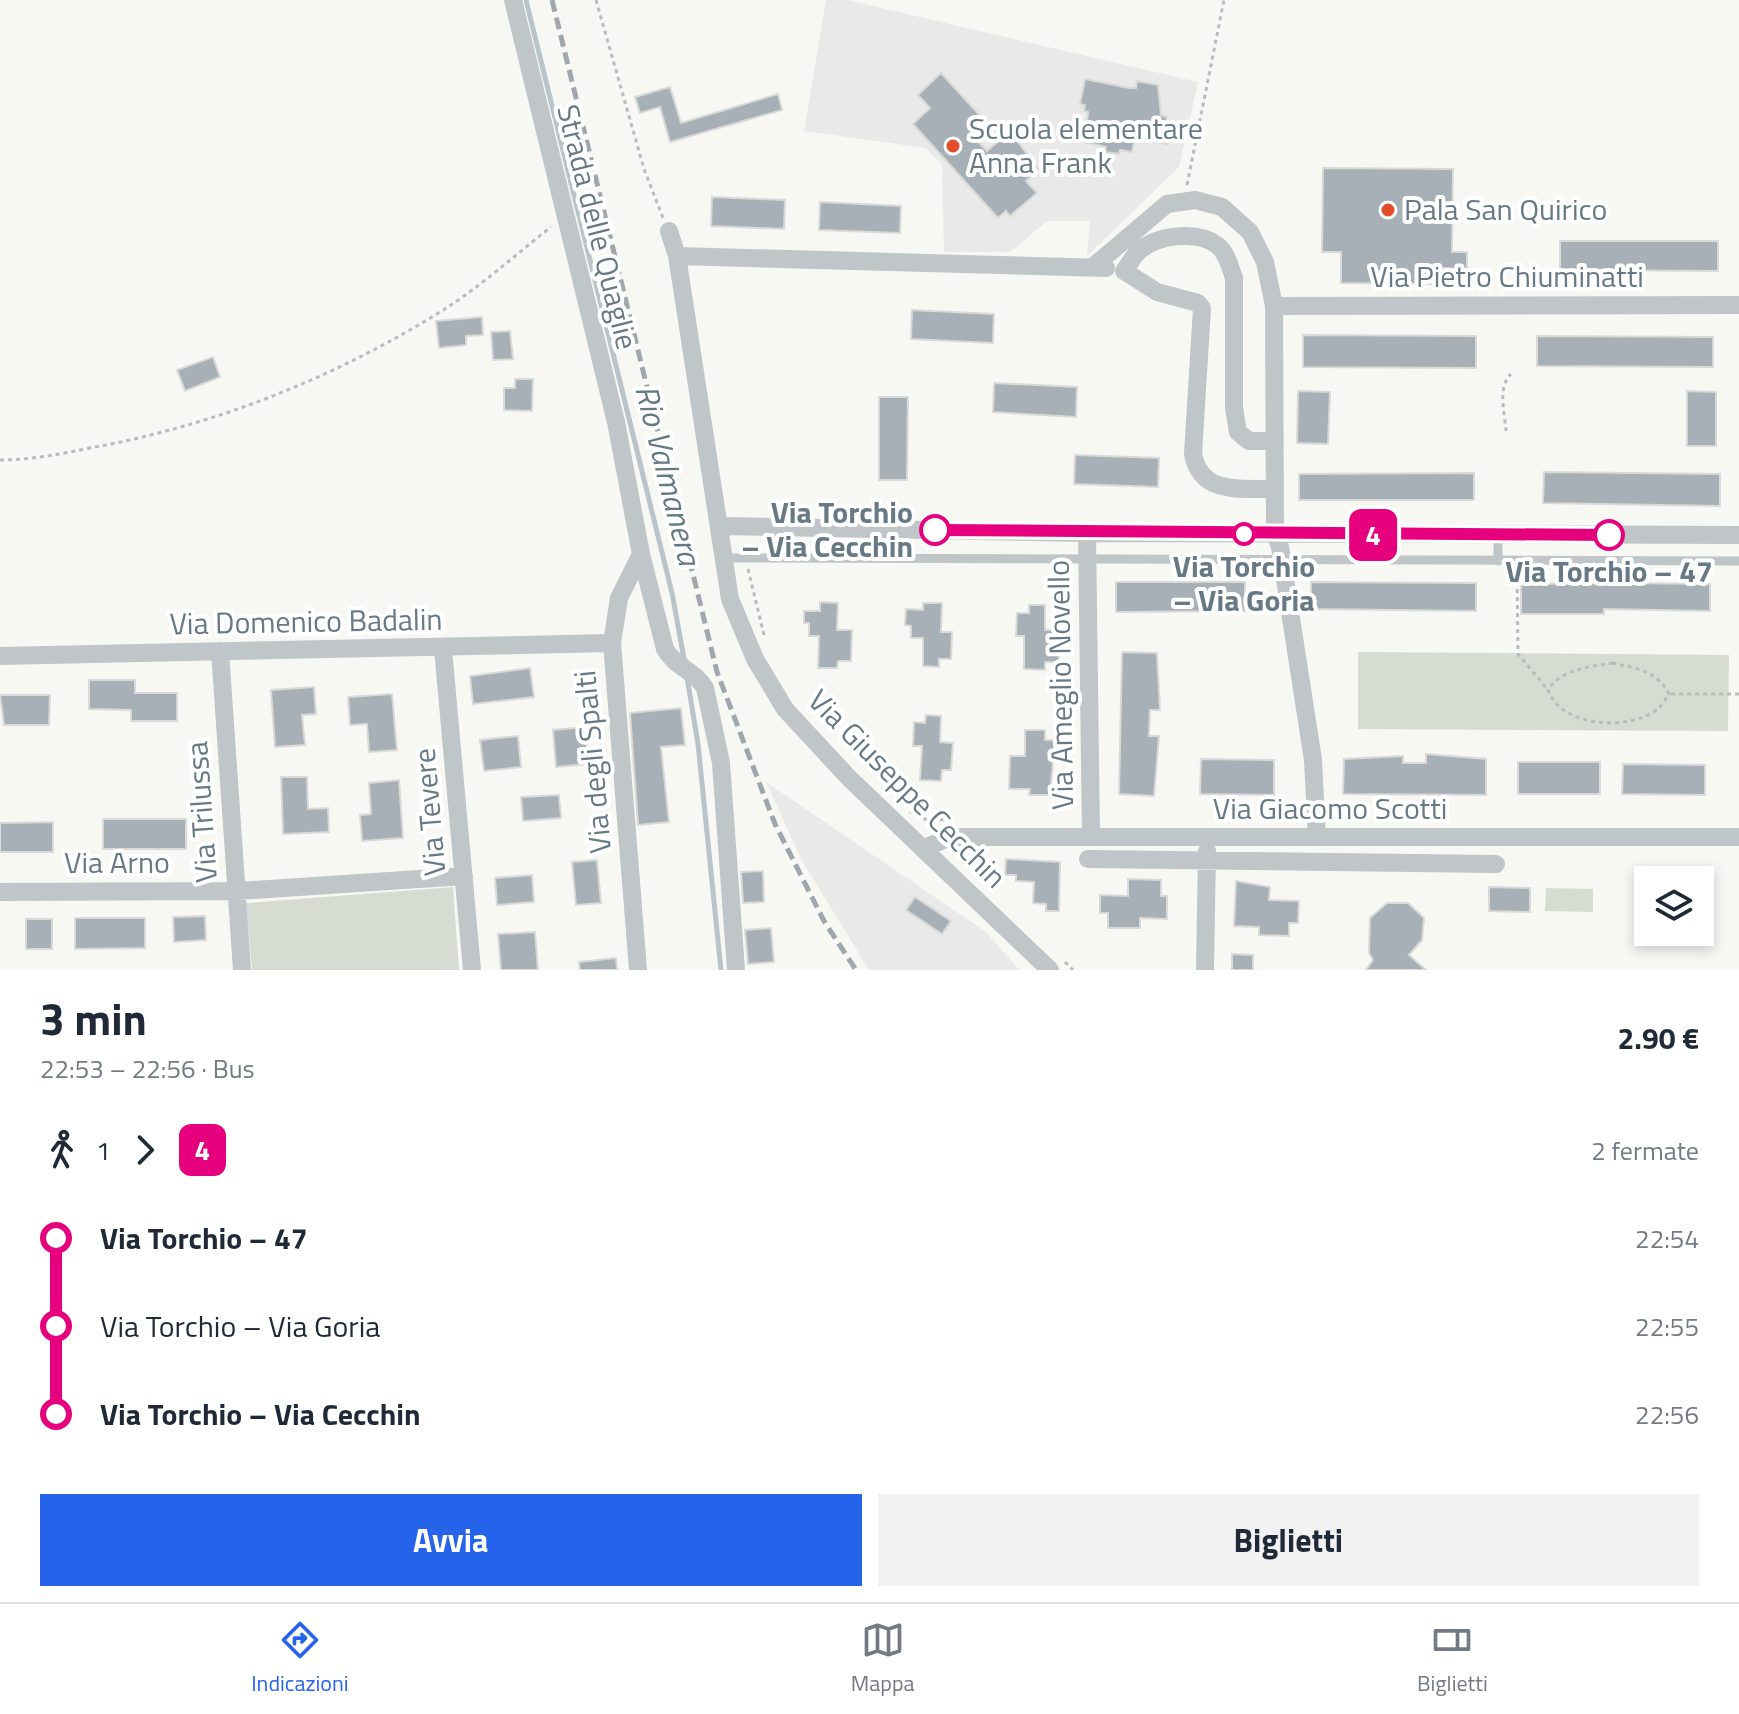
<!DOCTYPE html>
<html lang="it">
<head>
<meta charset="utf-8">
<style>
	body { margin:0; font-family:"Titillium Web",sans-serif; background:#f2f2f3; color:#1f2937; height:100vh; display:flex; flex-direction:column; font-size:30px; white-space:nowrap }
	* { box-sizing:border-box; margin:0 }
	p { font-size:26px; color:#747a83 }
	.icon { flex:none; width:44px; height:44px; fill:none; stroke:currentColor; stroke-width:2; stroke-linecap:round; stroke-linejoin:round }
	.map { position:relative; height:970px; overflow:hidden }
	.panel { display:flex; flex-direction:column; background:#fff; flex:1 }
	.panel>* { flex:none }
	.badge { padding:0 16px; border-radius:12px; font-size:28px; line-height:52px }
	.fabs { position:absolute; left:1634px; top:866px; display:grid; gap:16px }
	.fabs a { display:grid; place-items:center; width:80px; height:80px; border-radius:0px; background:#fff; box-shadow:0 4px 12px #0003; font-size:40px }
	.map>.badge { position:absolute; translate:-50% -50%; box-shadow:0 0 0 4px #fff }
	.legs { display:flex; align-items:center; gap:12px; height:88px; padding:0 40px; font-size:26px }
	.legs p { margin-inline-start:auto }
	.headline { display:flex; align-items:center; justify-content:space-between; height:136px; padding:0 40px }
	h1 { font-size:44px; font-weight:700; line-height:60px }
	.primary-button { display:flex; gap:16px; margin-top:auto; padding:16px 40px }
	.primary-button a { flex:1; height:92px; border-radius:0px; background:#2563eb; color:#fff; font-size:32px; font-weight:700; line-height:92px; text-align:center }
	.primary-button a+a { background:#f2f2f3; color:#1f2937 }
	ul { padding:0 40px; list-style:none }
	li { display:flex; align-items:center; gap:28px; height:88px; font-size:30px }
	li i { display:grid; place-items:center; width:12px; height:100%; margin:0 10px; background:currentColor }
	li i::after { content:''; width:20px; height:20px; margin:-10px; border:6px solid; border-radius:50%; background:#fff }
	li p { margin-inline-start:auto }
	li:first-child i { background:linear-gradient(#0000 50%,currentColor 0) }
	li:last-child i { background:linear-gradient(currentColor 50%,#0000 0) }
	.tab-bar { display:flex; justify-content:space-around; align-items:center; height:112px; border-top:2px solid #e0e1e3; background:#fff; font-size:22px; color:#747a83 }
	.tab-bar a { display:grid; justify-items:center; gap:4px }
	.tab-bar .selected { color:#2563eb }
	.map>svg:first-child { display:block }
</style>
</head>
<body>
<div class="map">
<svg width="1739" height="970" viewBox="0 0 1739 970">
	<rect width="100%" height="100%" fill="#f7f7f4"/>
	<!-- built -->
	<path fill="#e8e9e8" d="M826 0H847L1198 82 1179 167 1087 256 1090 221H1047L1010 252H944L942 165 926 148 804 131Z
		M766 782 986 932 1019 970H869L801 859Z"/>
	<!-- green -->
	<path fill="#d7dcd3" d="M1358 652 1729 655 1728 731 1358 729Z
		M453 887 459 970H252L246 903Z
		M1546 888 1593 889V912L1545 911Z"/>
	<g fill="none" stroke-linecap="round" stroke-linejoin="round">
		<!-- stream -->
		<path stroke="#b8c4c8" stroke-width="5" d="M526 0 672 593 684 659
			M687 677 698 744 721 970"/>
	</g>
	<!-- building -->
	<path fill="#a7b0b6" stroke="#d9d9d7" stroke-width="2" d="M941 73 984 120 970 133 987 151 1010 131 1038 169 1026 181 1037 193 1010 216 1006 211 998 218 913 124 930 108 918 95Z
		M1085 79 1129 88H1136L1137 81 1158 85 1161 115 1167 117 1164 132 1170 133 1168 144 1135 138 1132 152 1120 150 1119 154 1105 152 1106 147 1085 142 1088 112 1084 111 1085 105 1080 104Z
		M670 87 681 123 778 94 782 110 670 142 660 107 640 113 635 97Z
		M1323 168 1453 169 1452 252H1467V269L1442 268V284L1341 283V252H1322Z
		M712 197 785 200 784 229 711 226Z
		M820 202 901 206 900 233 819 230Z
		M1560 241H1718V271L1560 270Z
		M912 310 994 314 993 343 911 339Z
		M482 317 483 335 466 336V345L439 348 436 321Z
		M510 331 513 359 493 360 491 332Z
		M1303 335 1476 336V368L1303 367Z
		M1537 336 1713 337V367L1537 366Z
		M213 357 220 377 185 391 177 370Z
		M515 379H533L532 411 504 410V388H515Z
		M994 383 1077 387 1076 417 993 412Z
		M1298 391 1330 392 1328 444 1297 443Z
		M1687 391 1716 392V446H1687Z
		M879 397H908L907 480H879Z
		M1075 455 1159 458 1158 487 1074 484Z
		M1544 472 1720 474V506L1543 503Z
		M1474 473V500H1299V474Z
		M1116 582H1245V611L1116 612Z
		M1311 582 1476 583V611L1311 609Z
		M1625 583 1710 584V611L1604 609V614H1521V584Z
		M820 602 838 603 837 630H852L851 661H838L837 668H818L819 636H809V623H804V611H820Z
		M923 603H942L941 632H952L951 659H939V667L923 666V638H911V626L905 625 906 609 923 610Z
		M1029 605H1045V630H1059V662H1045V670L1024 669V636H1016L1017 613H1029Z
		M1122 652 1157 653 1160 710H1150L1149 736H1159L1154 796 1119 794Z
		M530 668 534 697 473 704 470 676Z
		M89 680H135V693H177V721H131V710L89 709Z
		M314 687 316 714 302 715 305 745 275 747 271 690Z
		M392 694 397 750 369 752 367 724 350 725 348 697Z
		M0 695H50L49 725H4Z
		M681 708 685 745 661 747 669 822 638 825 630 713Z
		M926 715 941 716 940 742 953 743 951 770H942L941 781 920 780 922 746H913L914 722 925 723Z
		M585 727 588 764 556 767 553 730Z
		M1025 730H1045V740H1055L1050 795H1029L1030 789H1009L1010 756H1025Z
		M518 736 521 767 484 771 480 740Z
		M1426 754 1486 759V795L1343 794 1344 759 1403 756V763H1426Z
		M1201 759 1274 760V795L1200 794Z
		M1518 762H1600V794H1518Z
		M1623 764 1705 765V795L1622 794Z
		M281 777H307L308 809 328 808 329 832 283 834Z
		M399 780 403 838 362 841 360 815 371 814 369 783Z
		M559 795 561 818 523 821 521 797Z
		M103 819H186V849H103Z
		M53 822V852H0V823Z
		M1006 859 1060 862 1059 911H1046V904L1033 903 1034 882 1016 881V875H1005Z
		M597 860 601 903 576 905 572 862Z
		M763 871 764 902 743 903 741 872Z
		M532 875 534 902 497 905 495 878Z
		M1128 879 1161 880V896H1167V919L1140 918V928H1108V913H1100V895L1128 896Z
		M1236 881 1270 887 1269 900 1299 901 1298 923H1289V936L1259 935V927L1234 926Z
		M1489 887 1530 888V912L1489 911Z
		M915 897 951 921 942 934 906 910Z
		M1387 903H1408L1424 918 1422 940 1409 955 1426 970H1366L1373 960 1369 953 1370 918Z
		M205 916 206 940 174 942 173 917Z
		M75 918H145V948L75 949Z
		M26 919H52V949H26Z
		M771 928 774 962 748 964 745 930Z
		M535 932 538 970H501L498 934Z
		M1232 954 1253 955V970H1232Z
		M616 958 617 970H580L579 962Z"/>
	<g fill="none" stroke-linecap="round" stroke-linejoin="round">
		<!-- path -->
		<path stroke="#b8bcbf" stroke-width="3" stroke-dasharray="4 4" stroke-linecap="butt" d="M596 0 644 169 663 218
			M1187 185 1224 0
			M1506 431C1505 414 1497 387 1511 374
			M0 460C31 460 60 454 90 448 213 426 334 378 440 312 479 288 515 255 551 227
			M748 569 764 635
			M1517 573 1518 654 1548 690
			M1612 663C1636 668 1657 671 1669 694 1666 698 1662 705 1658 709 1628 732 1561 727 1548 690 1561 669 1589 667 1612 663Z
			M1671 694H1739
			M910 811 921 819 947 820
			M1065 962 1073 970"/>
		<!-- lane -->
		<path stroke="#c0c5c8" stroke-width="9" d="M1498 535V561
			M725 558 1739 561"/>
		<!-- street -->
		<path stroke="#c0c5c8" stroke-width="18" d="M513 0 616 422 641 554 665 649C675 667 695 671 705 688L721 763 736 970
			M669 231 677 256 730 599 755 659 785 709 849 778 1050 970
			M677 256 1106 268
			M1094 266 1167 204 1195 200 1222 207 1250 232 1265 262 1274 306 1275 534 1280 547 1313 760 1317 837
			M1274 306 1739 305
			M1273 441H1249L1238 432 1234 408V278C1230 267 1227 253 1217 245 1197 230 1157 235 1139 251 1133 256 1129 265 1124 271L1157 292 1198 303 1202 308 1193 454C1201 495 1239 488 1273 489
			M721 526 1087 533 1739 535
			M1087 533 1091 837
			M443 649 472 970
			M220 651 242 970
			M0 656 612 643
			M924 848 951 837H1739
			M1088 859 1496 864
			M0 892 238 891 464 876
			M638 970 612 643 619 598 641 554
			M1205 970 1207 851"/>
		<!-- rail -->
		<path stroke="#9fa7ac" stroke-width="5" stroke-dasharray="12 6" stroke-linecap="butt" d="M552 0 717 672 775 824 824 921 856 970"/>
	</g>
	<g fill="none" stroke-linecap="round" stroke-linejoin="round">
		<!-- line-1 casing -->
		<g stroke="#fff" stroke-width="18">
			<path id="line-1" d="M935 530 1609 535"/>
		</g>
		<!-- line-1 -->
		<use href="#line-1" stroke="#e6007e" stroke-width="12"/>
	</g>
	<!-- markers -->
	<g fill="#e34d29" stroke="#fff" stroke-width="3">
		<circle cx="953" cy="146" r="8"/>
		<circle cx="1388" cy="210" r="8"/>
	</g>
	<g fill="#fff" stroke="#e6007e" stroke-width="4">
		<circle cx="935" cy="530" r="14"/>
		<circle cx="1244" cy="534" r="10"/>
		<circle cx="1609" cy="535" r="14"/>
	</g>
	<g text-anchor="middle" stroke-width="8" stroke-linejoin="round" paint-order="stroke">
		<!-- poi labels -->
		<g font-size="30" fill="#667985" stroke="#fff" text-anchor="start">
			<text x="969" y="139">Scuola elementare<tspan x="969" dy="34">Anna Frank</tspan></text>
			<text x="1404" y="220">Pala San Quirico</text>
		</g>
		<!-- street labels -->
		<g font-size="30" fill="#667985" stroke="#fff">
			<text transform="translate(597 227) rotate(76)" y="10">Strada delle Quaglie</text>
			<text x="1507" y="287">Via Pietro Chiuminatti</text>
			<text transform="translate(306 622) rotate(-1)" y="10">Via Domenico Badalin</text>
			<text transform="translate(1061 685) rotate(-91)" y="10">Via Ameglio Novello</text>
			<text transform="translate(593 762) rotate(-95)" y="10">Via degli Spalti</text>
			<text transform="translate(907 789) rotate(45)" y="10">Via Giuseppe Cecchin</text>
			<text x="1330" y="819">Via Giacomo Scotti</text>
			<text transform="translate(202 812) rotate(-94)" y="10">Via Trilussa</text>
			<text transform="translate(430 812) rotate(-95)" y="10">Via Tevere</text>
			<text x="117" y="873">Via Arno</text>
		</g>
		<!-- stop labels -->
		<g font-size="30" font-weight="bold" fill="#667985" stroke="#fff">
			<text x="913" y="523" text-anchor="end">Via Torchio<tspan x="913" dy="34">– Via Cecchin</tspan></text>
			<text x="1244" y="577">Via Torchio<tspan x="1244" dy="34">– Via Goria</tspan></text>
			<text x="1609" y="582">Via Torchio – 47</text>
		</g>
		<!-- water labels -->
		<g font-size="32" font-style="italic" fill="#627a81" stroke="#fff">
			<text transform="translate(668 475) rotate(76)" y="11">Rio Valmanera</text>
		</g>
	</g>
</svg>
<div class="fabs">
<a><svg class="icon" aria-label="layers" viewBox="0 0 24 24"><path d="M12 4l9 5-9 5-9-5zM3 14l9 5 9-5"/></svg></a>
</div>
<b class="badge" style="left:1373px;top:535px;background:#e6007e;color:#fff">4</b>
</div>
<section class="panel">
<div class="headline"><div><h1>3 min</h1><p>22:53 – 22:56 · Bus</p></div><b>2.90 €</b></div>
<div class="legs"><svg class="icon" aria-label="walk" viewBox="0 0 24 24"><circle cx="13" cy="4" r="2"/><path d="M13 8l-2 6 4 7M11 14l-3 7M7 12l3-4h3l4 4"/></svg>1<svg class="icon" aria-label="forward" viewBox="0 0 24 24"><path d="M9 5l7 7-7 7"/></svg><b class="badge" style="background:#e6007e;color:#fff">4</b><p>2 fermate</p></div>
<ul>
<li><i style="color:#e6007e"></i><b>Via Torchio – 47</b><p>22:54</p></li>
<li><i style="color:#e6007e"></i><span>Via Torchio – Via Goria</span><p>22:55</p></li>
<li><i style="color:#e6007e"></i><b>Via Torchio – Via Cecchin</b><p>22:56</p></li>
</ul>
<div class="primary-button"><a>Avvia</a><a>Biglietti</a></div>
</section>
<nav class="tab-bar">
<a class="selected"><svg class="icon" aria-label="directions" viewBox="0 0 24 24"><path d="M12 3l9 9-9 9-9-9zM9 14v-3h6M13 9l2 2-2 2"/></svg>Indicazioni</a>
<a><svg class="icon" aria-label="map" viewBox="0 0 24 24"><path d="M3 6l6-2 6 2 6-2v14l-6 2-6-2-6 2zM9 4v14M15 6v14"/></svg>Mappa</a>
<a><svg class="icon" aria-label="tickets" viewBox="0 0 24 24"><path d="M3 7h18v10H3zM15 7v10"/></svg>Biglietti</a>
</nav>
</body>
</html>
